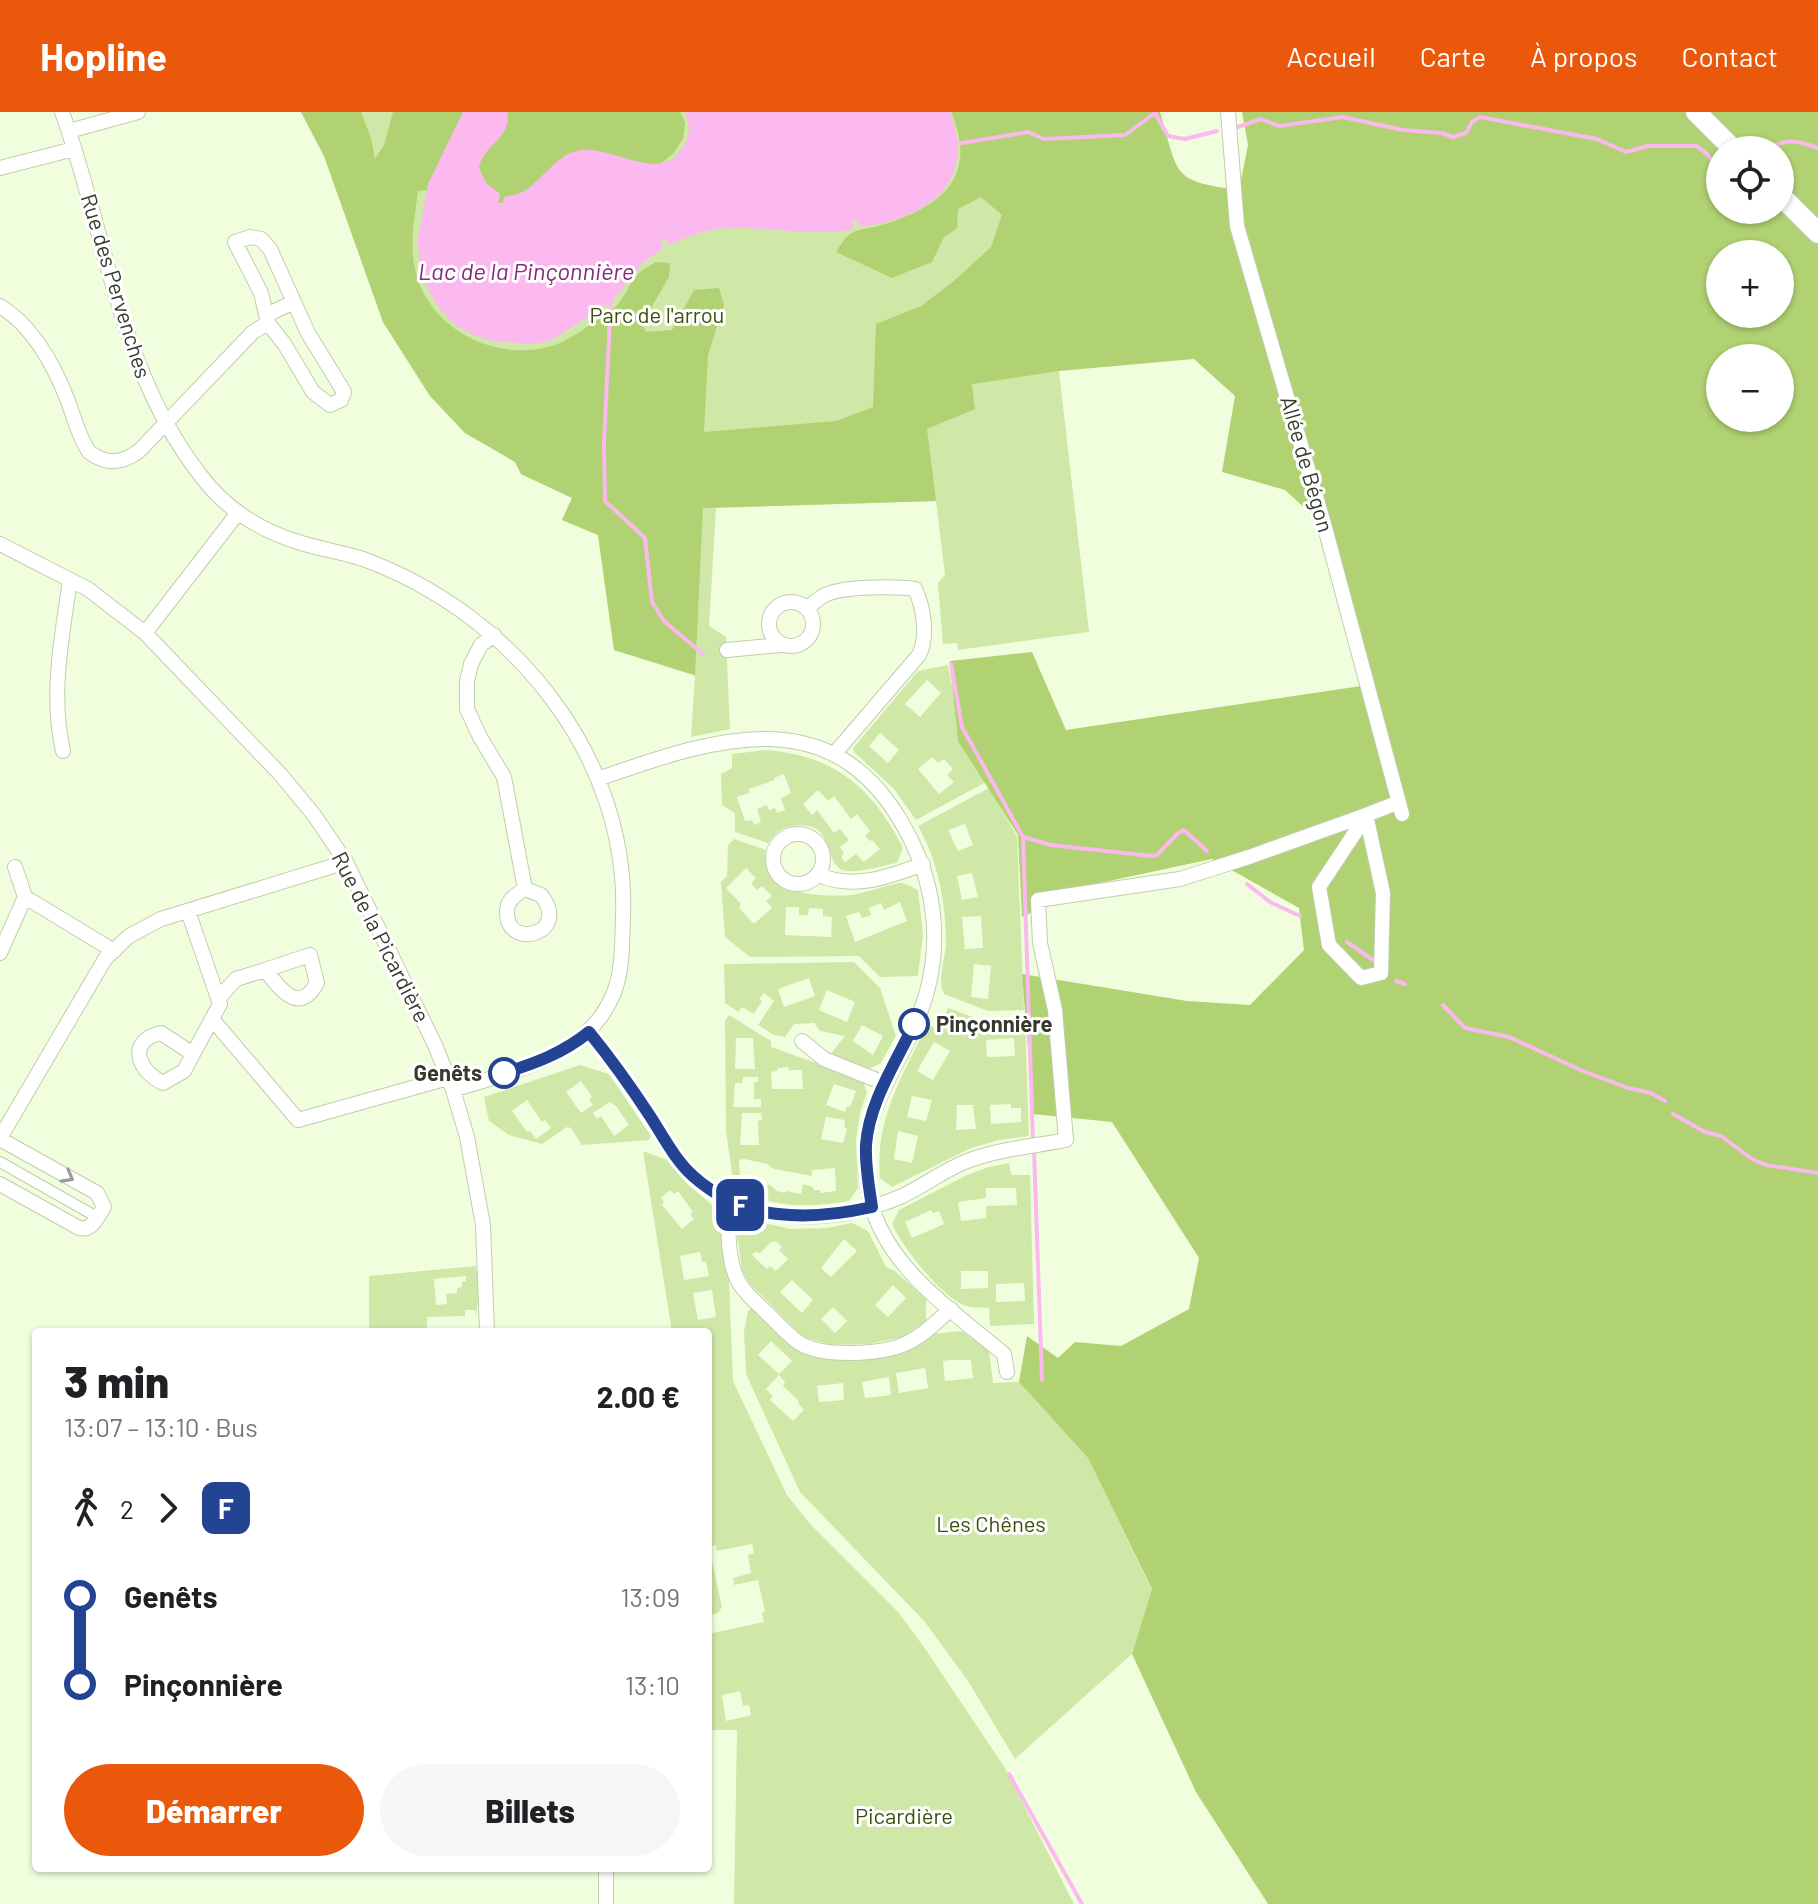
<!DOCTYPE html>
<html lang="fr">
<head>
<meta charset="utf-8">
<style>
	body { margin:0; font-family:Barlow,sans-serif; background:#f6f6f6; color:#202124; height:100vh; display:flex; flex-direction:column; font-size:30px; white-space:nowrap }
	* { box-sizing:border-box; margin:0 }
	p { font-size:26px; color:#757577 }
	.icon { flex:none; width:44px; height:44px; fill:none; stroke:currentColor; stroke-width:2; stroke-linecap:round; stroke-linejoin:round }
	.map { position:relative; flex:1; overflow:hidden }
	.side { position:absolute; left:32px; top:1216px; width:680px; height:544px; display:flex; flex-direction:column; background:#fff; border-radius:8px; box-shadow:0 2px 6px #0004 }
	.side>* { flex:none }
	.badge { padding:0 16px; border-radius:12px; font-size:28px; line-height:52px }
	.controls { position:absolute; left:1706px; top:24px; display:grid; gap:16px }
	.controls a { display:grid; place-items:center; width:88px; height:88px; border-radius:50%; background:#fff; box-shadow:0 2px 6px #0004; font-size:40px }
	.map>.badge { position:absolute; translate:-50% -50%; box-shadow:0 0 0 4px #fff }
	.legs { display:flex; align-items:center; gap:12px; height:88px; padding:0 32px; font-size:26px }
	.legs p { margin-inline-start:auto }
	.summary { display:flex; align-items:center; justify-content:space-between; height:136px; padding:0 32px }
	h1 { font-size:44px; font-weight:800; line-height:60px }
	.primary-button { display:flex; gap:16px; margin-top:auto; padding:16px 32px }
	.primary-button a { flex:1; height:92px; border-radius:48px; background:#ea580c; color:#fff; font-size:32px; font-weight:800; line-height:92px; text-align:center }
	.primary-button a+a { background:#f6f6f6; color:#202124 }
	ul { padding:0 32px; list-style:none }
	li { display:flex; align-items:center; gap:28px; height:88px; font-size:30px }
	li i { display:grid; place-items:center; width:12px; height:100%; margin:0 10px; background:currentColor }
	li i::after { content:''; width:20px; height:20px; margin:-10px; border:6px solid; border-radius:50%; background:#fff }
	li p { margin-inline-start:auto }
	li:first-child i { background:linear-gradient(#0000 50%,currentColor 0) }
	li:last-child i { background:linear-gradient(currentColor 50%,#0000 0) }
	header { display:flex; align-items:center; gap:48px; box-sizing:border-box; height:112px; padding:0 40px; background:#ea580c; color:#fff }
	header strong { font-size:38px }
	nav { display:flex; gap:44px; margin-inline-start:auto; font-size:28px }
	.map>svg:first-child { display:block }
</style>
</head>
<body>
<header>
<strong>Hopline</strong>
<nav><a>Accueil</a><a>Carte</a><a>À propos</a><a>Contact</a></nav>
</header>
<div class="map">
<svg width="1818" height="1792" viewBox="0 0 1818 1792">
	<rect width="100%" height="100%" fill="#f1fede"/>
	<!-- green -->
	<path fill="#cfe8a7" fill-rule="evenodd" d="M301 0H1152L1044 89 1059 259 1089 520 958 538 957 531 943 532 938 471 945 463 936 389 716 396 709 514 726 525 730 617 691 625 695 564 614 538 598 423 562 408 572 386 521 362 515 350 465 321 430 284 383 210 324 44Z
		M948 553 958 602 986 670 916 708 894 677 854 640 853 636 918 559ZM927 568 941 581 920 605 905 592ZM880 621 899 638 888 651 869 634ZM932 645 938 651 944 647 953 657 947 663 954 670 939 682 918 657Z
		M766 638C834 643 873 676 903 736L897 751C884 753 851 764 840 757 823 745 834 708 793 714 781 715 775 722 768 731L735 720V701L722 693 721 662 732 656V642ZM784 662 791 681 781 686 785 698 777 701 775 696 769 698 767 693 757 697 761 710 754 713 752 708 745 709 737 685 749 681V677L775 668 774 666ZM818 678 828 689 834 684 851 707 857 702 870 719 865 724 870 729 872 728 880 737 864 750 856 742 845 750 841 745 844 741 840 735 849 728 840 717 834 721 817 698 812 703 803 692Z
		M989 676 1017 724 1024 898 988 899 944 882C937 868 945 847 946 832 946 791 938 749 918 714ZM965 712 973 733 958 739 948 718ZM972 761 978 785 962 788 957 764ZM981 804 983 836 965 837 962 805ZM974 852 991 854 988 887 971 885Z
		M734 727 766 738C756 784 821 785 851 783 868 781 884 773 900 771 906 771 912 775 918 778L923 822 918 864 880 865 859 844 750 845 725 825 721 770 727 764 728 733ZM746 756 756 766 751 771 757 778 762 774 772 784 766 789 772 796 754 812 739 796 741 792 726 776ZM900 790 907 809 855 830 846 804 859 800 862 806 871 803 869 796 881 791 884 798ZM786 795H799V803H808L809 796 823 797V804L832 805 831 825 785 823Z
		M854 850 880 876 896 924 880 952 868 957 830 943 845 924 820 919 814 911 794 912 785 925 774 923 758 913 774 889 764 881 759 887 762 889 754 902 742 895 738 900 725 891 724 852ZM809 866 815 884 784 895 778 877ZM827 878 855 890 847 910 819 898ZM862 913 883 924 873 943 853 929Z
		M948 896 987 910 1025 909 1029 1024 999 1028 971 1036 892 1075 880 1066C875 1006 902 965 927 913L938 917ZM1014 926 1015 944 987 945 986 928ZM934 930 950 939 933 968 917 959ZM912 984 932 988 926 1009 907 1005ZM1011 992V996H1021V1010L991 1012 990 993ZM957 993H973L976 1017 956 1018ZM898 1019 918 1024 912 1051 894 1047Z
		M729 903 771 929V935L862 967 867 980 860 1001 856 1028 858 1076 849 1089C808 1096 770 1096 734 1075L726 1019 725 909ZM736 926H753L755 957H735ZM788 955 789 958H802L803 977H772L771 960 777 959 778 956ZM743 965H758V970H754V987H761V995H733L735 971H742ZM834 972 856 979 850 995 847 994 845 1000 826 993ZM742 1001H761L762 1008 758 1009 759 1033H740ZM826 1005 845 1008 844 1015 847 1017 843 1031 821 1027ZM744 1047 767 1052 774 1057 812 1064V1058L835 1056 836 1079 820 1081V1078H814L813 1075 803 1072 801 1082 786 1079 785 1081 777 1079 770 1073 740 1068 739 1048Z
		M580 953 609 962 651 1024 649 1028 582 1033 571 1016 567 1015 542 1032 509 1023 489 1009 484 985ZM581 969 592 985 589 987 593 993 581 1001 566 980ZM527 988 542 1010 545 1008 551 1016 536 1027 530 1019 527 1020 512 999ZM610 990 616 994 629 1013 614 1024 601 1004 597 1007 593 1001Z
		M643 1039 667 1048 687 1072 710 1091 721 1109 729 1169 733 1269 787 1383 810 1412 899 1501 926 1538 1005 1656 1074 1792H734L737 1618H708V1522L764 1510 762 1501 765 1500 758 1468 734 1473 733 1466 751 1461 748 1443 754 1441 752 1432 717 1439 716 1433 709 1435 722 1495 718 1501 708 1504V1485L711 1484 708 1469V1220H672ZM670 1078 674 1082 678 1079 693 1100 690 1102 694 1107 682 1117 662 1093 664 1090 661 1086ZM700 1140 702 1150H706L709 1164 684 1168 680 1144ZM712 1178 716 1205 698 1208 693 1181ZM740 1579 743 1594 749 1593 751 1603 726 1609 722 1583Z
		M1009 1051 1011 1063H1030L1034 1212 990 1214 989 1196C983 1195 975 1196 970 1195 943 1189 903 1136 892 1112L899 1098 967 1063 989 1055ZM986 1076H1016L1017 1093 986 1094V1106L961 1109 958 1090 986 1086ZM931 1098 933 1101 939 1099 944 1112 912 1126 905 1110ZM988 1159V1176L961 1177V1159ZM1024 1171 1025 1189 996 1190V1172Z
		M742 1106 791 1117 827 1116 852 1111 868 1119 886 1155 895 1159 926 1187V1209L903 1225 869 1232 831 1233 803 1225 749 1171 742 1158 736 1115ZM844 1127 857 1139 831 1165 821 1156ZM776 1129 782 1135 779 1138 788 1147 776 1159 770 1154 767 1157 752 1143 755 1140 760 1141 771 1130ZM792 1168 813 1188 802 1201 780 1180ZM893 1173 906 1186 888 1205 875 1193ZM833 1195 847 1209 835 1221 821 1207Z
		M476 1154 477 1162H481L476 1204 475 1198H465V1204L427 1205V1220H369V1164ZM466 1164V1169L462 1170V1175L457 1176V1181L446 1182 447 1192 436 1193 434 1167Z
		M752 1196 820 1245 931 1222 962 1219 989 1239 993 1271 1019 1270 1088 1346 1152 1478 1132 1542 1015 1647 968 1569 925 1510 800 1380 746 1262 744 1219 748 1199ZM771 1229 792 1249 779 1262 758 1243ZM950 1248H971L973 1266 945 1269 943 1249ZM925 1256 928 1276 899 1281 896 1261ZM779 1263 785 1270 783 1274 799 1289 798 1291 804 1298 793 1309 770 1288 773 1284 766 1277ZM889 1265 891 1283 865 1286 862 1270ZM843 1271 844 1288 819 1290 817 1274Z"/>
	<!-- forest -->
	<path fill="#b0d272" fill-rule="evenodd" d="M301 0H361L371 26 375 47 384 33 393 0H680L685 11 683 27 673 42 633 73 519 91H484L442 77 418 79C415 103 410 128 414 152 424 217 500 255 560 231 571 227 607 202 616 194 624 186 629 173 636 164 641 158 650 154 656 150L670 151 669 165 642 212 646 220 672 218 694 178 719 176 724 193 708 243 704 320 836 309 873 295 876 212 921 194 954 169 991 135 1002 103 981 85 958 97 957 116 944 125 932 150 892 166 836 140C840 134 845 124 852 121 860 116 873 116 882 113 941 94 979 66 951 0H1160C1179 63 1170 69 1239 78L1248 33 1242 0H1818V1792H1268L1196 1680 1132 1542 1152 1477 1088 1346 1019 1270 1027 1224 1058 1246 1075 1230 1121 1234 1189 1197 1199 1146 1112 1010 1033 1002 1022 862 1187 889 1250 893 1304 838 1299 796 1212 747 1090 773 1022 805 1018 723 958 629 950 549 1032 540 1066 618 1368 573 1322 412 1285 378 1222 360 1235 284 1194 247 1059 259 972 272 975 297 927 317 936 389 703 396 695 563 614 538 598 423 562 408 572 386 521 362 515 350 465 321 430 284 383 210 324 44ZM1720 38H1780V98H1720ZM1720 142H1780V202H1720ZM1720 246H1780V306H1720Z"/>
	<!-- water -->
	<path fill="#fcb9ef" d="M463 0H507C513 26 482 33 479 56L486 71 500 82 498 92H502L505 84C535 85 548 47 576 39 611 30 659 75 683 35 691 23 690 12 685 0H950C977 73 927 106 860 115L857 107 853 108 854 117C808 126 762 112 717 117 700 119 685 126 669 133L664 126 660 128 664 135 643 151 620 180 605 194 552 228 535 232 493 229 471 222 454 212 437 193 424 170 420 158 418 127 428 72Z"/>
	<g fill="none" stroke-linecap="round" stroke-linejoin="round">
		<!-- stream -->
		<path stroke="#fcb9ef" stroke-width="4" d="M1235 16 1261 7 1279 14 1343 5 1403 18 1442 21 1453 25 1466 21 1472 10 1480 5 1597 27 1626 40 1648 34H1696L1705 40 1720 57
			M956 32 1028 20 1044 27 1125 23 1155 1 1168 24 1185 27 1217 19
			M1767 38C1785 25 1799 29 1818 36
			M611 184 604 331 605 389 645 426 652 490 664 509 703 542
			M951 552 962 615 1023 725 1033 1030
			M1023 725 1051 733 1152 744 1157 743 1178 721 1184 718 1207 739
			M1247 772 1270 790 1300 804
			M1347 830 1376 850
			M1396 869 1405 872
			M1443 893 1465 916 1509 925 1583 959 1628 976 1651 981 1665 989
			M1673 1002 1705 1020 1721 1024 1752 1047 1766 1053 1818 1061
			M1034 1038 1042 1268
			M1009 1662 1082 1792"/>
		<!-- pedestrian casing -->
		<g stroke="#c1cdaf" stroke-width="12">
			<path id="pedestrian" d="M0 1050 97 1105"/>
		</g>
		<!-- minor casing -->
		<g stroke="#c1cdaf" stroke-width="16">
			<path id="minor" d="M62 0C107 123 118 258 201 364 225 396 260 418 298 430 319 437 342 440 363 447 511 501 629 643 623 804 622 830 623 860 613 883 586 947 512 959 453 978
				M1228 0 1237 114 1324 412 1402 702
				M69 19 138 0
				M0 56 74 37
				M250 125 261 127 270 137 308 221 344 280 341 288 330 293 313 280 285 233 268 211 261 181 235 130Z
				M0 194C33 214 54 253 68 289 74 306 79 325 89 340 107 353 121 352 139 339L253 220 268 211
				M266 203 294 190
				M0 432 88 477 145 521 281 663 314 703 346 750 435 933 453 978 467 1025 483 1113 487 1220
				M769 512a22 22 0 1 1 44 0a22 22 0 1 1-44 0Z
				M808 496C812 492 818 487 823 484 840 474 895 474 915 477 924 496 928 525 919 543L835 641
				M145 521 237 402
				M494 523 481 533 471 552 467 569V597L480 625 504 665 525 777C515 783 507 788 507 800 506 839 572 822 541 783L525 777
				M727 538 781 533
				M63 639C50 582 62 525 70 468
				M598 667C722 623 841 584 912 730 935 777 941 832 926 883 903 962 846 1001 872 1095 891 1159 955 1201 1004 1242L1007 1260
				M1366 704 1319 775 1329 833 1361 866 1381 861 1383 781 1366 703 1399 690
				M773 747a25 25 0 1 1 50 0a25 25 0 1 1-50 0Z
				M15 755 25 785
				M819 763C853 778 889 765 923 752
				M188 799 220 892 193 942 161 921C126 929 138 959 163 971L184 959 193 942
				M0 841 25 785 114 839
				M218 887 236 867 265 858C280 876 298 904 317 871L310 843 265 858
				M212 907 298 1008 448 966
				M589 920C611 947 631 975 650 1004 663 1024 675 1047 693 1063 749 1115 833 1113 900 1085 924 1074 945 1057 970 1048 1000 1037 1035 1034 1066 1028L1055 898 1040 831 1038 788 1180 767 1249 745 1366 703
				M802 929 824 947 884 971
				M0 1026 105 847 129 824 161 807 346 750
				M0 1027 97 1081 104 1095C97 1105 93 1119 79 1116L0 1072
				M729 1088C728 1111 727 1140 735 1162 741 1179 758 1192 770 1204 779 1213 788 1223 798 1230 821 1246 882 1243 907 1231 923 1224 937 1209 951 1197
				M606 1792V1756"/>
		</g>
		<!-- primary casing -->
		<g stroke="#c1cdaf" stroke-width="22">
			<path id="primary" d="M1696 0 1734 38
				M1780 83 1818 121"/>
		</g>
		<!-- pedestrian -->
		<use href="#pedestrian" stroke="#fff" stroke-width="10"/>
		<!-- minor -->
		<use href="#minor" stroke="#fff" stroke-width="14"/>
		<!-- primary -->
		<use href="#primary" stroke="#fff" stroke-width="20"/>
	</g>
	<!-- one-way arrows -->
	<defs><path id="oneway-chevron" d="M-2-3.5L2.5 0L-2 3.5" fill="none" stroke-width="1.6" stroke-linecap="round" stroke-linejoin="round" transform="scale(2)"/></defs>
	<use stroke="#9a9d97" href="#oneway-chevron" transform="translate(68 1065) rotate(29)"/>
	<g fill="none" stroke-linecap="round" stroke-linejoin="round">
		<!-- line-1 casing -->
		<g stroke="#fff" stroke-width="18">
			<path id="line-1" d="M504 961C536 951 563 941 589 920 611 947 631 975 650 1004 663 1024 675 1048 693 1064 744 1110 809 1109 872 1095 869 1075 865 1054 866 1033 869 990 896 951 914 912"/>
		</g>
		<!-- line-1 -->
		<use href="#line-1" stroke="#234393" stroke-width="12"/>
	</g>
	<!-- markers -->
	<g fill="#fff" stroke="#234393" stroke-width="4">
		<circle cx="914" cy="912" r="14"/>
		<circle cx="504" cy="961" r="14"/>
	</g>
	<g text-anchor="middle" stroke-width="6" stroke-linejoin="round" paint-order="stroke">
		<!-- street labels -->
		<g font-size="22" fill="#363b2f" stroke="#fff">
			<text transform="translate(116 174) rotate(73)" y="8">Rue des Pervenches</text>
			<text transform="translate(1307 352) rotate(74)" y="8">Allée de Bégon</text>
			<text transform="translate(381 825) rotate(63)" y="8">Rue de la Picardière</text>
		</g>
		<!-- park labels -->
		<g font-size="22" fill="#3c5009" stroke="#fff">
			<text x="657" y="211">Parc de l'arrou</text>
			<text x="991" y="1420">Les Chênes</text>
			<text x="904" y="1712">Picardière</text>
		</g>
		<!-- stop labels -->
		<g font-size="22" font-weight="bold" fill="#363b2f" stroke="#fff" text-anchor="start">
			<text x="936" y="920">Pinçonnière</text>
			<text x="482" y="969" text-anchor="end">Genêts</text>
		</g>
		<!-- water labels -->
		<g font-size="24" font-style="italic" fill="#86297a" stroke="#fff">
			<text x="526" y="168">Lac de la Pinçonnière</text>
		</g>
	</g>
</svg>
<div class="controls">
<a><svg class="icon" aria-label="locate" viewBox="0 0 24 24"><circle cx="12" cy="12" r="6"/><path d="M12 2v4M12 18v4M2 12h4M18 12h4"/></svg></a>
<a>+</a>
<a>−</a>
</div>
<b class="badge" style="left:740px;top:1093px;background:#234393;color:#fff">F</b>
<section class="side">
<div class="summary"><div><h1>3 min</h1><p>13:07 – 13:10 · Bus</p></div><b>2.00 €</b></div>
<div class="legs"><svg class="icon" aria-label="walk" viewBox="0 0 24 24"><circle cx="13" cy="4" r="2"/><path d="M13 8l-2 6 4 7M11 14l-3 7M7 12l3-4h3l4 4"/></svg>2<svg class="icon" aria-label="forward" viewBox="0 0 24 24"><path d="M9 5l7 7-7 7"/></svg><b class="badge" style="background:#234393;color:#fff">F</b></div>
<ul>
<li><i style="color:#234393"></i><b>Genêts</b><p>13:09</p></li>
<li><i style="color:#234393"></i><b>Pinçonnière</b><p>13:10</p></li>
</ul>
<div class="primary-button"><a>Démarrer</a><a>Billets</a></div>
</section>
</div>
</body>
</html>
